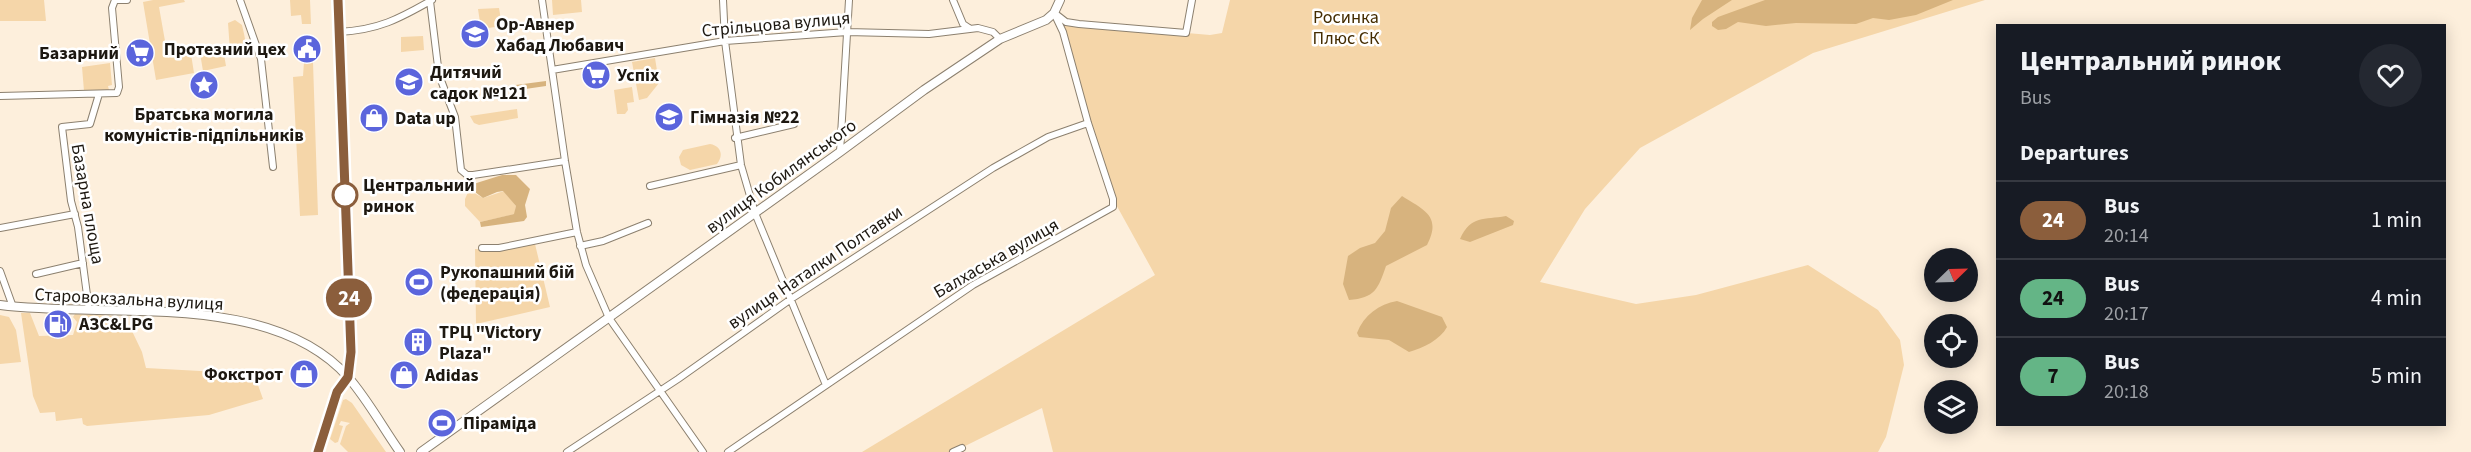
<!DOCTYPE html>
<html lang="en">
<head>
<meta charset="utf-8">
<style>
	body { margin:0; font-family:"Source Sans 3",sans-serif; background:#242831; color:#f1f3f6; height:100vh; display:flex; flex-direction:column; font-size:22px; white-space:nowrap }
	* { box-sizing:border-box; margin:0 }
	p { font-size:20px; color:#9ea1a6 }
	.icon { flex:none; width:33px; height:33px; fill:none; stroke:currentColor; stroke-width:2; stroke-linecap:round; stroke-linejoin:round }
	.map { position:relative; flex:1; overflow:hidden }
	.sheet { position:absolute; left:1996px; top:24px; width:450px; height:402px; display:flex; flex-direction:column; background:#171b24; border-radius:0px; box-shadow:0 3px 15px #0003 }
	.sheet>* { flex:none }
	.badge { padding:0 12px; border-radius:20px; font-size:21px; line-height:39px }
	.needle { width:39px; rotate:67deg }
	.fabs { position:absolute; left:1924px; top:248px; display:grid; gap:12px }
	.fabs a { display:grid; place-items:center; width:54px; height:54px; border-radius:50%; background:#171b24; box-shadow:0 3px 15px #0003; font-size:30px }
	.map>.badge { position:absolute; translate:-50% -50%; box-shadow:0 0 0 3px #fff }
	h2 { padding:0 24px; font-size:22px; line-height:54px }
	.round { display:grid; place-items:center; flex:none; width:63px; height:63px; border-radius:32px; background:#242831 }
	.headline { display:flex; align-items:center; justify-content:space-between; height:102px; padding:0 24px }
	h1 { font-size:28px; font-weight:800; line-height:45px }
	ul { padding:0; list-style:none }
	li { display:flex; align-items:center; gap:18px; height:78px; padding:0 24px; border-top:2px solid #363941 }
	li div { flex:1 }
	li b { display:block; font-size:22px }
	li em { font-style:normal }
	li .badge { min-width:66px; font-weight:700; text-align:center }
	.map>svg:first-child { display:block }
</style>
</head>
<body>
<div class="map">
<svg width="2471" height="452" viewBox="0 0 2471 452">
	<rect width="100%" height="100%" fill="#fdefdc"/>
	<!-- green -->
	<path fill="#f5d6a9" d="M0 0H44L46 21H0Z
		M153 0H184L185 2 159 7 168 58 191 54 194 73 156 80 143 2Z
		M290 0H310L311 24H302L301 15 291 16Z
		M552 0H581L582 12 553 15Z
		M1230 0H1985L1813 53 1640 148 1585 209 1540 282 1636 304 1696 295 1808 265 1878 310 1900 340 1904 365 1886 437 1878 452H1053L1042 408 953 452H862L1155 275 1113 199 1060 22 1210 35 1222 33Z
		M499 8 502 26 481 29 478 9Z
		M235 20 242 25C244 35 250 50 238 55L230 51 228 23Z
		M423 36 424 50 401 52V37Z
		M223 49 226 66 203 71 200 53Z
		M655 58 659 83 647 98 639 100 632 62Z
		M304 62H313L318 215 300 216 293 77 303 76Z
		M110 63 112 85 108 86 109 90 84 91 82 67Z
		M632 87 634 102 627 103 628 110 625 114H617L614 90Z
		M517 109 518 118 479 125 474 123 470 116Z
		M710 144C721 146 724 155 717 164L690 170 681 165 679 157 683 150Z
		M469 190 483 198 504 191 516 206 515 214 480 222 465 206V199Z
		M535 244 550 307 476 324 475 249 500 250Z
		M21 313H30L39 336 73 335 77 322 73 317 75 314 113 316 115 330 132 331 142 352 146 368 254 374 263 399 209 415 87 426 83 424 82 418 56 421 55 412 40 413 33 396Z
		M0 315 9 317 16 330 21 362 0 364Z
		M346 399 352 403 386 452H348L340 444 346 426 350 423 341 421 339 425 343 426 338 442 335 443 330 439 343 400Z"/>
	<!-- forest -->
	<path fill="#d7b37e" d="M1702 0H1732L1703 19 1690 30 1692 18Z
		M1765 0H1953L1916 15 1889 20 1873 18 1856 24 1796 23 1766 26 1738 22 1726 29 1718 30 1712 26V22L1718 17Z
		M546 81V86L485 95 484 89Z
		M502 175H516L530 189 525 205 527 217 524 221 481 227 480 222 514 214 516 206 503 191 497 192 483 198 467 186Z
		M1402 196C1424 210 1442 216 1427 245L1386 266C1378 289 1375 298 1349 300L1343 284 1348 256 1360 248 1375 243 1385 231 1391 208Z
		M1506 216 1514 221 1513 225 1470 242 1460 239C1471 215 1484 220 1506 216Z
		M1397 301 1442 317 1447 327C1440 340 1423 348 1409 352L1389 340 1359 337 1357 333C1364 315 1379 304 1397 301Z"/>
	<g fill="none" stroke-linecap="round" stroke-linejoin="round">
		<!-- minor casing -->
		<g stroke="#8c806f" stroke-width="8">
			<path id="minor" d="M117 0H127
				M240 0 261 59 273 167
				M542 0 565 161 577 232 586 265 609 318 703 452
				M723 0 725 41 741 165 755 213 826 385
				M953 0 963 24 969 28
				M430 1 439 75 455 117 461 170 467 175H473L565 161
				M1057 15 1066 22 1079 24 1186 33 1192 0
				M339 32C378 30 399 19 432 0
				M552 70 725 41 847 32 929 34 978 28 993 32 1000 39
				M0 96 117 93 119 87 112 8 115 0
				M735 138 794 124
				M840 152 849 0
				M650 186 741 165
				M0 228 75 214
				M580 246 603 241 648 223
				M482 248H499L577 232
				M0 271 13 307
				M36 274 83 263
				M89 310 78 227 71 201 62 127 90 124 99 94
				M567 452 678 379 791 299 993 168 1048 137 1088 123
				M728 452 973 285 1113 207V199L1088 123 1063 32 1054 13
				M953 452 962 448"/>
		</g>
		<!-- major casing -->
		<g stroke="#8c806f" stroke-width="10">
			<path id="major" d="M0 305C106 319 270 289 348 377 368 400 383 428 400 452
				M318 452 337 392 348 377 351 352 338 0
				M421 452 840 152 924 90 1000 39 1046 20 1054 13 1060 0"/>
		</g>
		<!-- minor -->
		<use href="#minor" stroke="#fff" stroke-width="6"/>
		<!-- major -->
		<use href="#major" stroke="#fff" stroke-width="8"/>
	</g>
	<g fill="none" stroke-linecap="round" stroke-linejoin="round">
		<!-- line casing -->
		<g stroke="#fff" stroke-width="14">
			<path id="line" d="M318 452 337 392 348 377 351 352 338 0"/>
		</g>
		<!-- line -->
		<use href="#line" stroke="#8b5e3c" stroke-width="9"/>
	</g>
	<!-- icons -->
	<defs>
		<g id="school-disc" transform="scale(1.5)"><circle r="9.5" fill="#5b65dc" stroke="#fff"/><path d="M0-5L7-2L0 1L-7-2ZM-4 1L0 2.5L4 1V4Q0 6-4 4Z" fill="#fff"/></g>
		<g id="civic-disc" transform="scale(1.5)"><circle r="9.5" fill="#5b65dc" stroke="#fff"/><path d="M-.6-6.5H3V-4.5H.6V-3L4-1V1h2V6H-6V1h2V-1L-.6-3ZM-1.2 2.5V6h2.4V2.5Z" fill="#fff"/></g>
		<g id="supermarket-disc" transform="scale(1.5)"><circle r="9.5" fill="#5b65dc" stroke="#fff"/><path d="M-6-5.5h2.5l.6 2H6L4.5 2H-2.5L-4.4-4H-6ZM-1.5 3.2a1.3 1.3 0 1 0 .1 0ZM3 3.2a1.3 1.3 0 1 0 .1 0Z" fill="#fff"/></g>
		<g id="sight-disc" transform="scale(1.5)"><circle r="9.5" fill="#5b65dc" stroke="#fff"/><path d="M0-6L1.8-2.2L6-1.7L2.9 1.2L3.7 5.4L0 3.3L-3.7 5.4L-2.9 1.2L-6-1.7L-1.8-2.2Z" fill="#fff"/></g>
		<g id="shop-disc" transform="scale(1.5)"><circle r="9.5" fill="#5b65dc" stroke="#fff"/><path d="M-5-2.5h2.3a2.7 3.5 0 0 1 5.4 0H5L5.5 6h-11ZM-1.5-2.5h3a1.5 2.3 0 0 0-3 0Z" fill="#fff"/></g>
		<g id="stadium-disc" transform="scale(1.5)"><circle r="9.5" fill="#5b65dc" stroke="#fff"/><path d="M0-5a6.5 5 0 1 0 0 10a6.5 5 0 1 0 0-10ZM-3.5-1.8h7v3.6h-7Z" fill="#fff"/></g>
		<g id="fuel-disc" transform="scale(1.5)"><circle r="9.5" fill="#5b65dc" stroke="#fff"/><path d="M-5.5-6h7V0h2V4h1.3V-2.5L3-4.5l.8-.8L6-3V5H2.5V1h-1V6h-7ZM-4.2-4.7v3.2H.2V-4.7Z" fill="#fff"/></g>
		<g id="building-disc" transform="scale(1.5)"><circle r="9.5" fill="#5b65dc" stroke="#fff"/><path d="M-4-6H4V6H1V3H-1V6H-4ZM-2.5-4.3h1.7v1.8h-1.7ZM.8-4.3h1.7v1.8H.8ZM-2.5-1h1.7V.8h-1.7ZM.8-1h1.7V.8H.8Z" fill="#fff"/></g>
	</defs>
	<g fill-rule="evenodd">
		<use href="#school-disc" x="475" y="34"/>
		<use href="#civic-disc" x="307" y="49"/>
		<use href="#supermarket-disc" x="140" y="53"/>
		<use href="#supermarket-disc" x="596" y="75"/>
		<use href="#school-disc" x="409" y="82"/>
		<use href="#sight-disc" x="204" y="85"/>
		<use href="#school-disc" x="669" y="117"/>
		<use href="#shop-disc" x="374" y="118"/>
		<use href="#stadium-disc" x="419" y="282"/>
		<use href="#fuel-disc" x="58" y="324"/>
		<use href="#building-disc" x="418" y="342"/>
		<use href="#shop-disc" x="304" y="374"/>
		<use href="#shop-disc" x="404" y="375"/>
		<use href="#stadium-disc" x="442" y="423"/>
	</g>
	<!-- markers -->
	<circle fill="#fff" stroke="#8b5e3c" stroke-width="3" cx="345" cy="195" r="12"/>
	<g text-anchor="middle" stroke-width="5" stroke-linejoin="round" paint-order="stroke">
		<!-- park labels -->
		<g font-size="18" fill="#442c00" stroke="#fff">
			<text x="1346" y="23">Росинка<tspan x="1346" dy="21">Плюс СК</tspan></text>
		</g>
		<!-- poi labels -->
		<g font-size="18" font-weight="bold" fill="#1d1811" stroke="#fff" text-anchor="start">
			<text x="496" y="30">Ор-Авнер<tspan x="496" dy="21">Хабад Любавич</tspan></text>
			<text x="286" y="55" text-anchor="end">Протезний цех</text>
			<text x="119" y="59" text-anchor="end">Базарний</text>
			<text x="430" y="78">Дитячий<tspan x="430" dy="21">садок №121</tspan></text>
			<text x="617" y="81">Успіх</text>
			<text x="204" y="120" text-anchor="middle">Братська могила<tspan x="204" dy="21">комуністів-підпільників</tspan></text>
			<text x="690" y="123">Гімназія №22</text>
			<text x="395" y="124">Data up</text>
			<text x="440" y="278">Рукопашний бій<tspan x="440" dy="21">(федерація)</tspan></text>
			<text x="79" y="330">АЗС&amp;LPG</text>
			<text x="439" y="338">ТРЦ "Victory<tspan x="439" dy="21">Plaza"</tspan></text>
			<text x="283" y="380" text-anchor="end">Фокстрот</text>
			<text x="425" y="381">Adidas</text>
			<text x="463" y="429">Піраміда</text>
		</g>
		<!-- street labels -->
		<g font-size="18" fill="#1d1811" stroke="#fff">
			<text transform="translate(776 24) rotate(-5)" y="6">Стрільцова вулиця</text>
			<text transform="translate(781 176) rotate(-36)" y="6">вулиця Кобилянського</text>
			<text transform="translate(88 204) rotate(80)" y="6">Базарна площа</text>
			<text transform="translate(996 258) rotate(-30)" y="6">Балхаська вулиця</text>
			<text transform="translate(815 267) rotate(-34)" y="6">вулиця Наталки Полтавки</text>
			<text transform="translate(129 299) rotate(3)" y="6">Старовокзальна вулиця</text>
		</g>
		<!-- stop labels -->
		<g font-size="18" font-weight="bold" fill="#1d1811" stroke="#fff" text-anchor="start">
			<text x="363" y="191">Центральний<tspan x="363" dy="21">ринок</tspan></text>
		</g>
	</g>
</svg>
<div class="fabs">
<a><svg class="needle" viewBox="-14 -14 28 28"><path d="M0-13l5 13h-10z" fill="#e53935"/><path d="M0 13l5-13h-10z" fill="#9ea1a6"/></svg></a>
<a><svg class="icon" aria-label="locate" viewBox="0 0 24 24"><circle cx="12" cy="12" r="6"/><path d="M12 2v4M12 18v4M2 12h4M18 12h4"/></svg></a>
<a><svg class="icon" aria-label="layers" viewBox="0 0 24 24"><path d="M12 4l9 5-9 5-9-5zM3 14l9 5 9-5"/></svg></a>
</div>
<b class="badge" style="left:349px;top:298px;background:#8b5e3c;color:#fff">24</b>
<section class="sheet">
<div class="headline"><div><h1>Центральний ринок</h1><p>Bus</p></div><a class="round"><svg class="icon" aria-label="heart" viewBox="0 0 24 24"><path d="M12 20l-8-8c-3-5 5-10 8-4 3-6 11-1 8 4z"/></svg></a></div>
<h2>Departures</h2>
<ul>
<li><span class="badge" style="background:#8b5e3c;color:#fff">24</span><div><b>Bus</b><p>20:14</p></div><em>1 min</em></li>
<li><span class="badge" style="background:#64b586;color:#111">24</span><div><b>Bus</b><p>20:17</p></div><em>4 min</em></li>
<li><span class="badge" style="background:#64b586;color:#111">7</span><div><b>Bus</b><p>20:18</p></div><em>5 min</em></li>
</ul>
</section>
</div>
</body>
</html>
